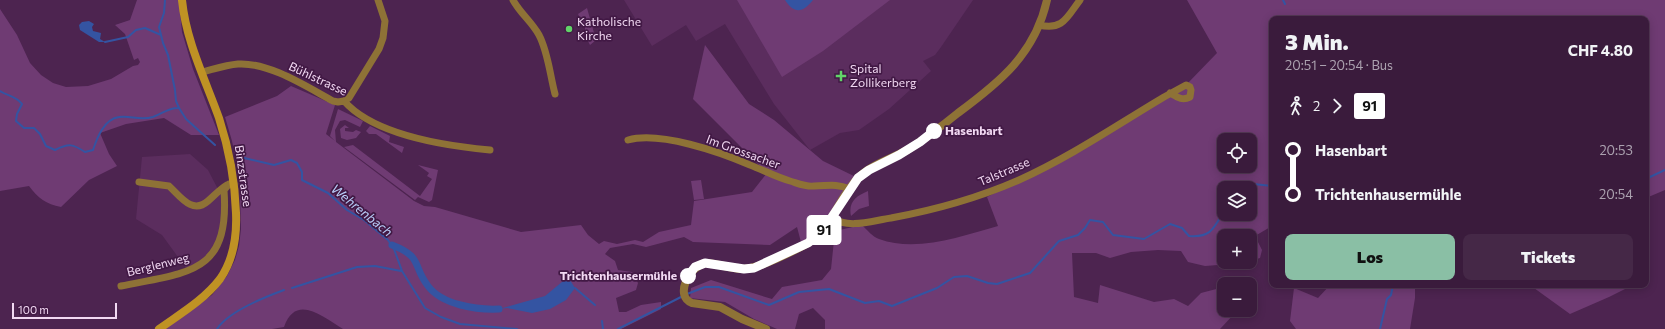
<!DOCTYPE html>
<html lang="de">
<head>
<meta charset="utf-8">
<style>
	body { margin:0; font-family:Commissioner,sans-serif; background:#452847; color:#f1f3f6; height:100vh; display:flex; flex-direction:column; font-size:15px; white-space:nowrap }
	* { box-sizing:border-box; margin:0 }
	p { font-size:13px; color:#aba1af }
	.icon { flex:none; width:22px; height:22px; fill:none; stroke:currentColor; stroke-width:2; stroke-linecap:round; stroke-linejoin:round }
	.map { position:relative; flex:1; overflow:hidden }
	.drawer { position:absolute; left:1269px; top:16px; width:380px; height:272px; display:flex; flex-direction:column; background:#3a1b3c; border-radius:8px; box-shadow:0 2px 10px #0003,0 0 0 1px #543956 }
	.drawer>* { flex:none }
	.badge { padding:0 8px; border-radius:3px; font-size:14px; line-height:26px }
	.tools { position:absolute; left:1217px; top:133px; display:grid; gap:8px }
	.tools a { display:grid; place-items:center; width:40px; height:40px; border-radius:8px; background:#3a1b3c; box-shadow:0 2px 10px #0003,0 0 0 1px #543956; font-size:20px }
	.scale { position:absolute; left:12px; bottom:10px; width:105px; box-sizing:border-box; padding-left:4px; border:2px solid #f2d9f3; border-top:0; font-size:11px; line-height:14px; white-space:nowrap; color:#f2d9f3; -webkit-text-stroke:3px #421945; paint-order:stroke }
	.map>.badge { position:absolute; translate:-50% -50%; box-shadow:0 0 0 2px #fff }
	.legs { display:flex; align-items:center; gap:6px; height:44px; padding:0 16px; font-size:13px }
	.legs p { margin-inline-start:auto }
	.overview { display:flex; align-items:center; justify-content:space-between; height:68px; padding:0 16px }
	h1 { font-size:22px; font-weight:800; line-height:30px }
	.action { display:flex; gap:8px; margin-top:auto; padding:8px 16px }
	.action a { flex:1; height:46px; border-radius:8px; background:#8abfa5; color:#111; font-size:16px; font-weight:800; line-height:46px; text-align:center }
	.action a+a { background:#452847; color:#f1f3f6 }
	ul { padding:0 16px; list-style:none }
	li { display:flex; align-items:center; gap:14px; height:44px; font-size:15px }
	li i { display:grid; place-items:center; width:6px; height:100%; margin:0 5px; background:currentColor }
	li i::after { content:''; width:10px; height:10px; margin:-5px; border:3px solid; border-radius:50%; background:#3a1b3c }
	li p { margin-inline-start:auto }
	li:first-child i { background:linear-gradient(#0000 50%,currentColor 0) }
	li:last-child i { background:linear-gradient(currentColor 50%,#0000 0) }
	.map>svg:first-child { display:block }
</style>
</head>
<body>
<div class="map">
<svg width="1665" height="329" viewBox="0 0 1665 329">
	<rect width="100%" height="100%" fill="#4d2450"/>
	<!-- built -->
	<path fill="#5b2d5e" d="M624 0H973L941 47 935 55 923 61 931 71 889 109 859 130 840 133 810 150 774 104 725 24 696 41 686 25 652 46Z
		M190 154 208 170 221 195 223 215 220 233 212 251 198 264 186 268 162 235 136 219 142 157Z"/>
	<!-- green -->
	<path fill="#6f3b73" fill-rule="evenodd" d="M137 0H179L182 32 193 69 219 135H191L164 118 126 124 100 133 109 154 117 166 89 180 61 207C46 204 38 198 29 186L0 191V9L17 35 30 63 41 75 53 83 66 87 88 86 111 79 133 66 138 65 140 62 138 58 134 60 125 34 115 25 130 20Z
		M737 0H890L823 51 782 77Z
		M1187 0H1665V190L1646 198V19H1272V226L1255 236 1262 250 1260 258 1250 261V236H1224V262H1246L1244 263 1205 266 1188 262 1181 251 1158 250 1131 252 1110 258 1096 253H1072L1074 297 1098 303 1100 285 1154 302 1174 299 1188 306 1201 293 1224 287V310H1234L1235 313 1220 329H825V320L813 308 799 314 795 329H777L754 319 725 302 690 298 691 288 711 280 772 299 782 287 822 280 831 269 835 231 862 225C867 230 873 237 879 239 917 253 961 236 998 226L987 197 1037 171 1186 85 1217 53ZM1224 140H1250V166H1224ZM1224 188H1250V214H1224Z
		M587 8 596 40 590 45 585 35V28L578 14Z
		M705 45 749 104 774 120 823 161 858 178 826 227 802 246 797 227 770 245 693 242 684 237 646 247 633 244 610 248 605 254 615 261 618 270 632 272 638 283 636 290 616 298 619 312H626L641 305 661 302V309L621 329H343C323 317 296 293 284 327L272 329H164L212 295 227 276 235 260 239 246 241 229 240 195 246 184 240 180 232 141 225 117 277 96 291 86 335 105 326 134 335 141 330 136 338 109 363 121 360 127 345 120 340 121 335 130 336 142 414 201 424 206 435 207 521 232 581 225 588 235 599 244 604 241 617 244 635 240 643 242 659 232 691 225 694 201 752 192 767 173 693 99Z
		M345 125 349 128H345V131L353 132 356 130 361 132 356 138 347 140 341 138 340 129Z
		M370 126 390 136 389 142 404 147 402 153 376 134H369L366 131Z
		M353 145 420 196 432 179 427 176 429 173 418 165 438 170 432 200 429 202 418 197 415 200 344 147Z
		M701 180 704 199 694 200 691 181Z
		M868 191 869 206 859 209 851 216C848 202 856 196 868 191Z
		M1330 285H1415V298L1410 329H1296L1290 321 1294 288 1318 298Z
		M1519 285H1633L1609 297 1570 314 1534 288H1523Z"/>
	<!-- water -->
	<path fill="#3454a2" d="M785 0H813C803 13 794 14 785 0Z
		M89 21 94 24 92 27 93 31 101 33 100 39 105 42H99L80 30 79 25 82 22Z
		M568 277 575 288 566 300 550 309 532 313 507 308 499 309 545 296Z"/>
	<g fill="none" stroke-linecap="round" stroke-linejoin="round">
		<!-- stream -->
		<path stroke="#3454a2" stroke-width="2" d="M165 0 164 13 159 27 163 43 168 55 175 90 176 101 179 108
			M1283 0 1285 4
			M105 42 128 37 136 30 145 28 161 35
			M0 91C8 96 16 96 22 104L17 114 16 121 24 128H34L40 134 46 146 55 150C69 143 73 144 85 152L93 150C97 138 104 119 119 117 130 115 139 121 153 117 162 114 169 107 179 108L186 119 215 145
			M244 158 274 165 291 160 297 163 302 172V180L328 193 347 210 364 220 388 240 394 249 402 271 425 308 441 317 460 324 517 329
			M1646 175 1650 177 1665 170
			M1240 188 1244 183 1272 186
			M292 288 357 267 375 266 401 271
			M575 288 595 305
			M687 294 705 287H719L769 305 799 292 829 289 865 303 879 301 892 306 937 288 954 277 967 276 988 283 997 284 1030 273 1059 241 1078 235 1085 228 1090 220 1103 222 1113 235 1144 239 1170 224 1182 228 1189 236C1211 238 1214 228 1224 211
			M602 321 603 329
			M217 329C228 312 265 297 284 290
			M618 329 683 296
			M1380 329 1387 299 1391 295 1393 285"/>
		<!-- canal -->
		<path stroke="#3454a2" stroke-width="7" d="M392 245C423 257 412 265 428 286 442 305 477 310 499 309"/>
		<!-- minor -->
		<path stroke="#8e7236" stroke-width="7" d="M513 0C520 13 532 22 539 35 548 52 550 75 555 94
			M1039 25C1063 31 1067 17 1080 0
			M202 72C214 69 226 65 238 64 269 62 307 87 333 101L338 102 344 101 349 98 379 49 383 38 385 21 378 0
			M344 101C375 136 447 146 490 150
			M628 140C660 131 720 152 750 165 763 170 776 177 790 181 797 183 806 187 814 186 829 186 834 183 850 189
			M139 182 169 186C180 196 192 215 208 201 215 195 219 190 227 185
			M832 218C849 229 871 221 891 218 935 210 978 198 1019 180 1070 157 1117 125 1164 97L1186 85 1190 87 1191 90 1190 97C1182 101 1177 97 1170 93
			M121 286C189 272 230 274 224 190L229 184H234"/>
		<!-- tertiary -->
		<path stroke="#8e7236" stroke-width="8" d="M766 329 742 319 720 307 692 303C674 296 689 267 705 263 718 263 730 269 743 269 758 269 794 251 808 243 833 228 838 197 859 177 872 164 893 158 909 149 926 138 942 126 958 113 1000 82 1035 54 1047 0"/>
		<!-- secondary -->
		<path stroke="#bf9224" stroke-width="8" d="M159 329C180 314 204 300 220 279 234 259 237 237 236 213 235 181 229 149 219 118 205 79 186 41 182 0"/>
	</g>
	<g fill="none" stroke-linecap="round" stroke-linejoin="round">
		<!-- line-1 casing -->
		<g stroke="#fff" stroke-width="9">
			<path id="line-1" d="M688 276 695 267 705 263 744 269 754 268 808 243 822 232 858 178 869 170 899 155 920 142 934 131"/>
		</g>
		<!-- line-1 -->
		<use href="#line-1" stroke="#fff" stroke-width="6"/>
	</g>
	<!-- markers -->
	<g fill="#62d469" stroke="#421945" stroke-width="1.5">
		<circle cx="569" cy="29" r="4"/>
		<path d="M839 70h4v4h4v4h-4v4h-4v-4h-4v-4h4z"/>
	</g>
	<g fill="#fff" stroke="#fff" stroke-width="2">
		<circle cx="934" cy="131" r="7"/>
		<circle cx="688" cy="276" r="7"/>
	</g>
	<g text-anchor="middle" stroke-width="3.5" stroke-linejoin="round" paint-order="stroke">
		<!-- poi labels -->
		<g font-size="12" fill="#f2d9f3" stroke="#421945" text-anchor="start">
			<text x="577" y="26">Katholische<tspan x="577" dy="14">Kirche</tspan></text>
			<text x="850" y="73">Spital<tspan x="850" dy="14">Zollikerberg</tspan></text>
		</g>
		<!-- street labels -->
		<g font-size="12" fill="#f2d9f3" stroke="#421945">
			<text transform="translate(318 79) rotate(25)" y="4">Bühlstrasse</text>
			<text transform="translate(743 152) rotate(20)" y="4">Im Grossacher</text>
			<text transform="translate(1004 172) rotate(-23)" y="4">Talstrasse</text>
			<text transform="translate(243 176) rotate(82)" y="4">Binzstrasse</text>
			<text transform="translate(158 265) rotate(-14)" y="4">Berglenweg</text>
		</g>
		<!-- stop labels -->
		<g font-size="12" font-weight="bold" fill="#f2d9f3" stroke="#421945" text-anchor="start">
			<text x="945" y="135">Hasenbart</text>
			<text x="677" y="280" text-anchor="end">Trichtenhausermühle</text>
		</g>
		<!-- water labels -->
		<g font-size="13" font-style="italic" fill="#b9cef9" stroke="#421945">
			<text transform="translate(362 210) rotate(39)" y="5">Wehrenbach</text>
		</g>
	</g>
</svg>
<div class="tools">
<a><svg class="icon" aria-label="locate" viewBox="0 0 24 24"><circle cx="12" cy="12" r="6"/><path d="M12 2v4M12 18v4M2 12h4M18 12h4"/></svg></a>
<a><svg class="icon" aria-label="layers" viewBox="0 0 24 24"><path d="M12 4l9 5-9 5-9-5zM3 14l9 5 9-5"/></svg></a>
<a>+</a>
<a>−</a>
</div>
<div class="scale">100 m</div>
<b class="badge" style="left:824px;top:230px;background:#fff;color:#111">91</b>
<section class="drawer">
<div class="overview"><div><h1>3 Min.</h1><p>20:51 – 20:54 · Bus</p></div><b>CHF 4.80</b></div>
<div class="legs"><svg class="icon" aria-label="walk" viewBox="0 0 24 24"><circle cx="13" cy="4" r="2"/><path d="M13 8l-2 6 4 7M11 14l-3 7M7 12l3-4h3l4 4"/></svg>2<svg class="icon" aria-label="forward" viewBox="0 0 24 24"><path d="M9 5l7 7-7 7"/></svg><b class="badge" style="background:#fff;color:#111">91</b></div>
<ul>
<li><i style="color:#fff"></i><b>Hasenbart</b><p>20:53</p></li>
<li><i style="color:#fff"></i><b>Trichtenhausermühle</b><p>20:54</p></li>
</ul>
<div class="action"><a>Los</a><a>Tickets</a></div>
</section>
</div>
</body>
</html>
